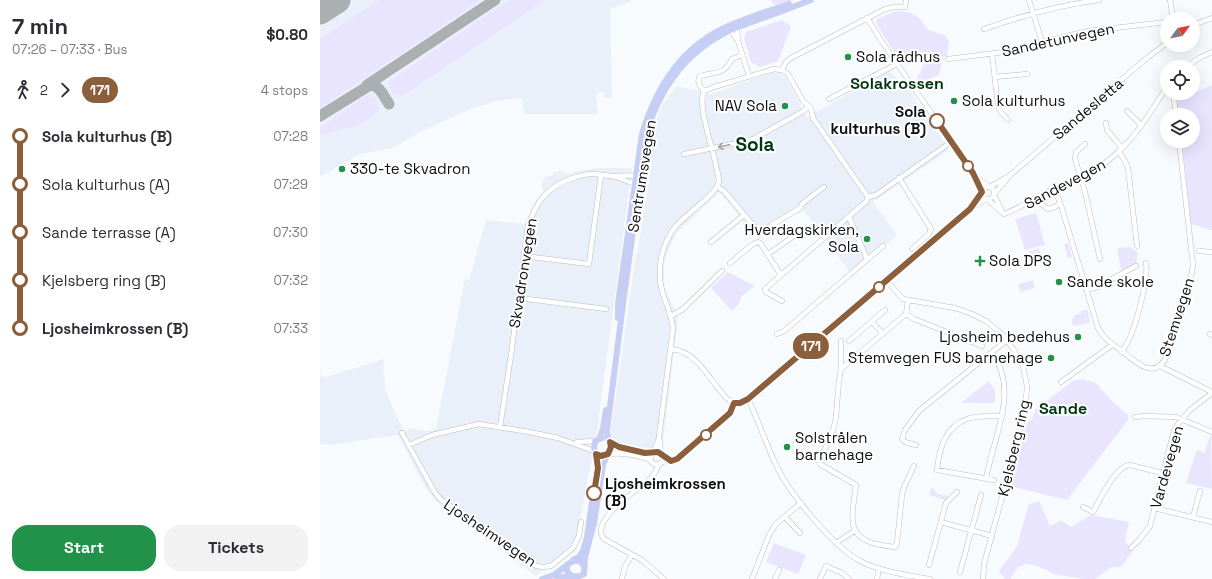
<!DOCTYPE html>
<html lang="en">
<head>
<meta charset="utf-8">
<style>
	body { margin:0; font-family:"Space Grotesk",sans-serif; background:#f2f2f3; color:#2b2b33; height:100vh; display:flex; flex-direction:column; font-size:15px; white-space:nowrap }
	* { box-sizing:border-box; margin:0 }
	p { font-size:13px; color:#7c7c81 }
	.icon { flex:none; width:22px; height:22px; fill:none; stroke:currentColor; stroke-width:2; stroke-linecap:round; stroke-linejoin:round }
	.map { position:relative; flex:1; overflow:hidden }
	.panel { display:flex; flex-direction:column; background:#fff; width:320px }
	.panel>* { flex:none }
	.badge { padding:0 8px; border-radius:13px; font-size:14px; line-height:26px }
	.needle { width:26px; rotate:57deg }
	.tools { position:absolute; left:840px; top:12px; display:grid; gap:8px }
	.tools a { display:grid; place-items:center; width:40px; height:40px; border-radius:50%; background:#fff; box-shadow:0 4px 16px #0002; font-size:20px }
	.map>.badge { position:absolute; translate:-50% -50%; box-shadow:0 0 0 2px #fff }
	.legs { display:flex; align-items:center; gap:6px; height:44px; padding:0 12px; font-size:13px }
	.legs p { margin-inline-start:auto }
	.summary { display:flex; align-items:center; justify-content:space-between; height:68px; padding:0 12px }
	h1 { font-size:22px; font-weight:800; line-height:30px }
	.primary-button { display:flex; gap:8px; margin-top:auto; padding:8px 12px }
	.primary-button a { flex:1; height:46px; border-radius:16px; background:#22914a; color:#fff; font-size:16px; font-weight:800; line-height:46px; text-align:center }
	.primary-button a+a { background:#f2f2f3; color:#2b2b33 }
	ul { padding:0 12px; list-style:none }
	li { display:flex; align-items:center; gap:14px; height:48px; font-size:15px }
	li i { display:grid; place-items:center; width:6px; height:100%; margin:0 5px; background:currentColor }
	li i::after { content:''; width:10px; height:10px; margin:-5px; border:3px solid; border-radius:50%; background:#fff }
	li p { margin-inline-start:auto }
	li:first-child i { background:linear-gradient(#0000 50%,currentColor 0) }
	li:last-child i { background:linear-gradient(currentColor 50%,#0000 0) }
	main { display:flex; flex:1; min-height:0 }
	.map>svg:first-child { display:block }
</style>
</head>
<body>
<main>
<section class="panel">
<div class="summary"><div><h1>7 min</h1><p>07:26 – 07:33 · Bus</p></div><b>$0.80</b></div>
<div class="legs"><svg class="icon" aria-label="walk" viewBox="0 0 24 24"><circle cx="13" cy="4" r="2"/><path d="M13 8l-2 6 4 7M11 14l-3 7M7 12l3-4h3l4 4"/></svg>2<svg class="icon" aria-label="forward" viewBox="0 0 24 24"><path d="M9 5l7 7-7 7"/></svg><b class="badge" style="background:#8b5e3c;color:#fff">171</b><p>4 stops</p></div>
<ul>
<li><i style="color:#8b5e3c"></i><b>Sola kulturhus (B)</b><p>07:28</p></li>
<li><i style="color:#8b5e3c"></i><span>Sola kulturhus (A)</span><p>07:29</p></li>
<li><i style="color:#8b5e3c"></i><span>Sande terrasse (A)</span><p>07:30</p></li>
<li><i style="color:#8b5e3c"></i><span>Kjelsberg ring (B)</span><p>07:32</p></li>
<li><i style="color:#8b5e3c"></i><b>Ljosheimkrossen (B)</b><p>07:33</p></li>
</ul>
<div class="primary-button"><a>Start</a><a>Tickets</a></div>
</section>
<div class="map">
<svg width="892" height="579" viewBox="0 0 892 579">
	<rect width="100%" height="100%" fill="#f8fbfe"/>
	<!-- built -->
	<path fill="#e9f0fa" d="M0 0H312L310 2 290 9 292 98H284V92H279L276 95 278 114H204L202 98 176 101 150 109 102 131 73 148 40 154 0 177Z
		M569 71 590 91 629 150 553 202 577 235 532 275 484 210 436 236 399 192 357 233 347 253 344 263V286L358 318 343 442 328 449 305 445 290 437 316 255H317L332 162 330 146 331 135 343 103 357 86 391 94 448 74 458 72 465 77 487 117Z
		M279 168H312L277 430 256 540 216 576 116 501 105 487 78 435 10 445 0 444V367H1L0 375 4 378 63 359 65 390 84 432 91 428 105 431 116 429 144 283 146 280H149L166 220 206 224 211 209 216 200 223 193V189L221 186 225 177 234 174 233 172 241 171 247 174 259 171Z"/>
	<!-- green -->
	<path fill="#eae5ff" d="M59 0H161L0 108V39Z
		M189 0H225L80 98 71 92 68 82Z
		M450 0H475L455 5Z
		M576 11C593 12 598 14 607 29L626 36 629 41 627 56 581 63 556 23 557 19Z
		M462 20 470 25V30L458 61 440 67 431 62 424 39 426 32Z
		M622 63 619 75 612 78 608 83 599 85 596 81 604 64Z
		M892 85V230H890L871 224 862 141H873V115H859L855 93H873V87L877 92Z
		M49 94C57 98 58 103 59 111L37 126 0 135V127Z
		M716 213 725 245 705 250 695 219Z
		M748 243 752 257 748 258 744 244Z
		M810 247 817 252V259L815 266 803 271 801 270 797 248Z
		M719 248 721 254 711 257 709 251Z
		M408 272 435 286 422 296 419 304 412 311 391 288Z
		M713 280 715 288 700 292 698 284Z
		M768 310 770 323 753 326 752 319 756 315 761 314V311Z
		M763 379 776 383 791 400 808 415V420L747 500 690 486 707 423 712 419 716 409 753 381Z
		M668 381 675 390V403H641Z
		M891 434 892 489 866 483 877 450 884 453Z
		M611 488 614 489 616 493 624 496 626 495 628 497 625 500 610 495Z
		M719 501 730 526 741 520 751 527 771 515 809 522 805 541 813 551 801 567H791L775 579H764L733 574 727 570 714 565 706 564 698 567 690 579H685L679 571 697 546 709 504Z
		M454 543 486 555 478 574 446 562Z"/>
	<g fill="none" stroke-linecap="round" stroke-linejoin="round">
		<!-- taxiway -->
		<path stroke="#acafb2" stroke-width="11" d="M47 85 175 0
			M0 116 50 85C60 85 64 97 69 104"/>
		<!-- runway -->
		<path stroke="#acafb2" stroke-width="27" d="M0 11 17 0"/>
		<!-- minor casing -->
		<g stroke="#babdbf" stroke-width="5.5">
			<path id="minor" d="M709 0 722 42
				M850 0 853 19
				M547 18 562 42 653 173 662 192
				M873 25 892 18
				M664 29C701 16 739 5 779 0
				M418 41 410 30 412 25 417 28 418 41 429 76
				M672 54 678 105 680 111 688 120
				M628 59 692 51 722 42 768 31 847 22
				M865 67 881 57 892 52
				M462 70 466 62 471 58 565 9 574 7H585L586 0
				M675 77 707 74
				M384 91 394 87 454 69 462 70 468 74 483 101 491 108 493 118 548 197
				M384 91C380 87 376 82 380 76 396 71 403 76 412 59L422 55
				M853 93 854 98 856 115
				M509 99 577 64
				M807 111 821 125
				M786 123 787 130 802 148
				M765 144 756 152 755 159 765 192 780 259
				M799 152 805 161 808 168 817 246
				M364 154 427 141 435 138 482 112 489 106
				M657 177 669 187
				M579 178 611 229 609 234 592 249
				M397 187 404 191 438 231H442L480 208 483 203 504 187
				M670 187 689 176 828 57 847 43
				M662 193a6 6 0 1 1 12 0a6 6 0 1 1-12 0Z
				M734 189 740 202 778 328C785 340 791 343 802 351 815 362 836 382 847 355L869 290 873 265 859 141
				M674 194 687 179
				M674 195 682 211
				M548 197 556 195 631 142
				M667 199 684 214
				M712 200 719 203 728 209 735 207 740 203V202
				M652 206 662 193
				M684 214C698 209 711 200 725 193 752 181 778 172 799 151 819 133 832 109 847 87
				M529 217 547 259
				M391 242 424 215
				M879 251 892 252
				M448 254 480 232
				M204 256 269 264 281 175
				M410 263 433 244 438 242 441 244 461 275
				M566 280 583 299 635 308 652 314 666 321 683 335 694 350 703 366 707 386 705 412 664 564 663 579
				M766 290 777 287 816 266
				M199 298 286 309
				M462 301 446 292 445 289 541 206 546 202 548 197
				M588 301 586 314 521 369C517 387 518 405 515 423 512 436 505 449 499 461L500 464 536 485C530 526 526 542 575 547L577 543 582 495 584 487 594 466
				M586 314 594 319 662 346
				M351 316 363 309 402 271
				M552 322 562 333
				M457 334 464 331 563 246
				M890 334 892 335
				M529 341 565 310
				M351 349C380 351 391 386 411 402L417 403 424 401 519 323 650 209 666 199
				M802 352C805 346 809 341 811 335 817 321 829 276 826 263
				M842 367 892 392
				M521 369V341
				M741 382 792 345
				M428 399C439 421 446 445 457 467 470 494 515 549 542 562 563 572 587 575 610 579
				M815 417 824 416 856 417 892 432
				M180 427 191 355 208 225C217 201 228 186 253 178 259 176 265 174 271 174 279 174 286 176 293 176 302 176 313 173 320 180L315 184 293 176
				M82 433 114 491 120 499 216 566 224 567 231 566 253 548 259 536 261 522
				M257 442 275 441
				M290 443C303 450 318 454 333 453
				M89 445 112 435 159 424 210 432 238 438 274 451
				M596 445 585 442 582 439 585 430 599 411 687 340
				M333 453 339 438
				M341 453 339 437 353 329C352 315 345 303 342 290 336 269 342 243 356 226 360 221 365 217 370 213 379 204 395 194 399 182 398 160 376 109 384 91
				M288 454C303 452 317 455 330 460
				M343 455V460L340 464H334L331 462V455L336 451 341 453 351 461
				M342 462 353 460 360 457 410 413 414 403
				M339 464C337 469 335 474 331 478 320 489 268 520 284 539L322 560 344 579
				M666 479C673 437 700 391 672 353
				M674 480 617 470C619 449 625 427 647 419 657 415 670 417 681 416
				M763 507 773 512C779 501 796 465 810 465L842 473
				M834 508 892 522
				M465 517 480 533
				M873 517 880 491
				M621 522 672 536
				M516 543 534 531
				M811 548 819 540 830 526 850 446 854 431 858 424 870 410 892 393
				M609 565 626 503 637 492
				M640 572 661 495
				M302 579 305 566 312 555
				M432 579 449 535 456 524 481 503
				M455 579 459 570
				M500 579 506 566 522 573 529 579
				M557 579 559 569"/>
		</g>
		<!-- major casing -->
		<g stroke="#d8d8d9" stroke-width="6">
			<path id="major" d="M298 318V304L322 134C335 91 359 51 400 30 422 19 446 12 469 4
				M279 439 283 429 286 410
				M253 560 259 557 263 551 267 537 277 468 278 461 274 449 275 441 282 438
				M264 566 260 561H253L247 565C245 576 256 579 264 574L265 557 274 523 283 465 287 455 291 450V445L288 440 287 430 304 296 326 135C338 92 363 55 403 34 413 28 425 25 437 20 455 14 473 7 491 0
				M234 575 238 577H251
				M222 579 234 575 247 565"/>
		</g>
		<!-- minor -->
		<use href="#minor" stroke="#fff" stroke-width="4.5"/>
		<!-- major -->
		<use href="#major" stroke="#c6cef5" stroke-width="5.5"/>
	</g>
	<!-- one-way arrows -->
	<defs><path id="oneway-shaft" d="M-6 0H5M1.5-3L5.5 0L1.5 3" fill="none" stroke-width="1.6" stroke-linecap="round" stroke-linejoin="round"/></defs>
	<use stroke="#9e9f9f" href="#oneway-shaft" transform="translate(404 146) rotate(168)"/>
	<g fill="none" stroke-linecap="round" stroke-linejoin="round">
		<!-- line-1 casing -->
		<g stroke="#fff" stroke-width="9">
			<path id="line-1" d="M274 493 278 468 276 454 281 456 288 454 291 447 290 442 299 447 325 453 338 452 351 461 357 459 410 413 414 403H420L428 399 650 209 662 192 653 173 617 121"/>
		</g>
		<!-- line-1 -->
		<use href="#line-1" stroke="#8b5e3c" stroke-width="6"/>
	</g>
	<!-- markers -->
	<g fill="#22914a" stroke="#fff" stroke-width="1.5">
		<circle cx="528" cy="57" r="4"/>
		<circle cx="634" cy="101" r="4"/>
		<circle cx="465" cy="106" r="4"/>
		<circle cx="22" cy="169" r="4"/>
		<circle cx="547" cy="239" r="4"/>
		<path d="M658 255h4v4h4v4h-4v4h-4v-4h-4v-4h4z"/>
		<circle cx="739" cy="282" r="4"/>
		<circle cx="758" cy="337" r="4"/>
		<circle cx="731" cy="358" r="4"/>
		<circle cx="467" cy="447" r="4"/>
	</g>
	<g fill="#fff" stroke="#8b5e3c" stroke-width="2">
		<circle cx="617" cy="121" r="7"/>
		<circle cx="648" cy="166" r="5"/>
		<circle cx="559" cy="287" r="5"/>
		<circle cx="386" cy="435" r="5"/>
		<circle cx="274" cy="493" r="7"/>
	</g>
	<g text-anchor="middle" stroke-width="4" stroke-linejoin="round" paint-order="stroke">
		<!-- street labels -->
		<g font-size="15" fill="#0d0e0f" stroke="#fff">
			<text transform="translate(738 40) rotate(-12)" y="5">Sandetunvegen</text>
			<text transform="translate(768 109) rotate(-40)" y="5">Sandesletta</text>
			<text transform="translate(322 176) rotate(-81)" y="5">Sentrumsvegen</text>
			<text transform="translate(745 184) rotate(-28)" y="5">Sandevegen</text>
			<text transform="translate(203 273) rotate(-81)" y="5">Skvadronvegen</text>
			<text transform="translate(857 317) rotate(-72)" y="5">Stemvegen</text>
			<text transform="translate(694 448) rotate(-77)" y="5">Kjelsberg ring</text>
			<text transform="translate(847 467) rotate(-74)" y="5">Vardevegen</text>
			<text transform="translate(170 533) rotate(34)" y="5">Ljosheimvegen</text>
		</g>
		<!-- poi labels -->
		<g font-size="15" fill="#0d0e0f" stroke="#fff" text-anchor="start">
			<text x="536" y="62">Sola rådhus</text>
			<text x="642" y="106">Sola kulturhus</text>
			<text x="457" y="111" text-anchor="end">NAV Sola</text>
			<text x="30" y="174">330-te Skvadron</text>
			<text x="539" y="235" text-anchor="end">Hverdagskirken,<tspan x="539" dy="17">Sola</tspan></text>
			<text x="669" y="266">Sola DPS</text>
			<text x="747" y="287">Sande skole</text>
			<text x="750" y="342" text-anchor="end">Ljosheim bedehus</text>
			<text x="723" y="363" text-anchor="end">Stemvegen FUS barnehage</text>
			<text x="475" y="443">Solstrålen<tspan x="475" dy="17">barnehage</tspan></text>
		</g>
		<!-- stop labels -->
		<g font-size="15" font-weight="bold" fill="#0d0e0f" stroke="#fff" text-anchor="end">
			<text x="606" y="117">Sola<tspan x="606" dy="17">kulturhus (B)</tspan></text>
			<text x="285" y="489" text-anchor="start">Ljosheimkrossen<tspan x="285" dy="17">(B)</tspan></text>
		</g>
		<!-- neighbourhood labels -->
		<g font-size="16" font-weight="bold" fill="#023816" stroke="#fff">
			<text x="577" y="89">Solakrossen</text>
			<text x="743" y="414">Sande</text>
		</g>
		<!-- district labels -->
		<g font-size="19" font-weight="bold" fill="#023816" stroke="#fff">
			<text x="435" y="151">Sola</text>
		</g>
	</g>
</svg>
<div class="tools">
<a><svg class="needle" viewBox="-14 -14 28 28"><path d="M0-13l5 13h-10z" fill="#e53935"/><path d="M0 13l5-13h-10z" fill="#7c7c81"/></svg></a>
<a><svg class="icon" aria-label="locate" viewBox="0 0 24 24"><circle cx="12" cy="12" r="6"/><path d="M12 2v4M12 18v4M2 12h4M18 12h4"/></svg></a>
<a><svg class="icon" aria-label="layers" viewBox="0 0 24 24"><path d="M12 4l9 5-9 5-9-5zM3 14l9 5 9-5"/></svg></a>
</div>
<b class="badge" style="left:491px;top:346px;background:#8b5e3c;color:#fff">171</b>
</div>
</main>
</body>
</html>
